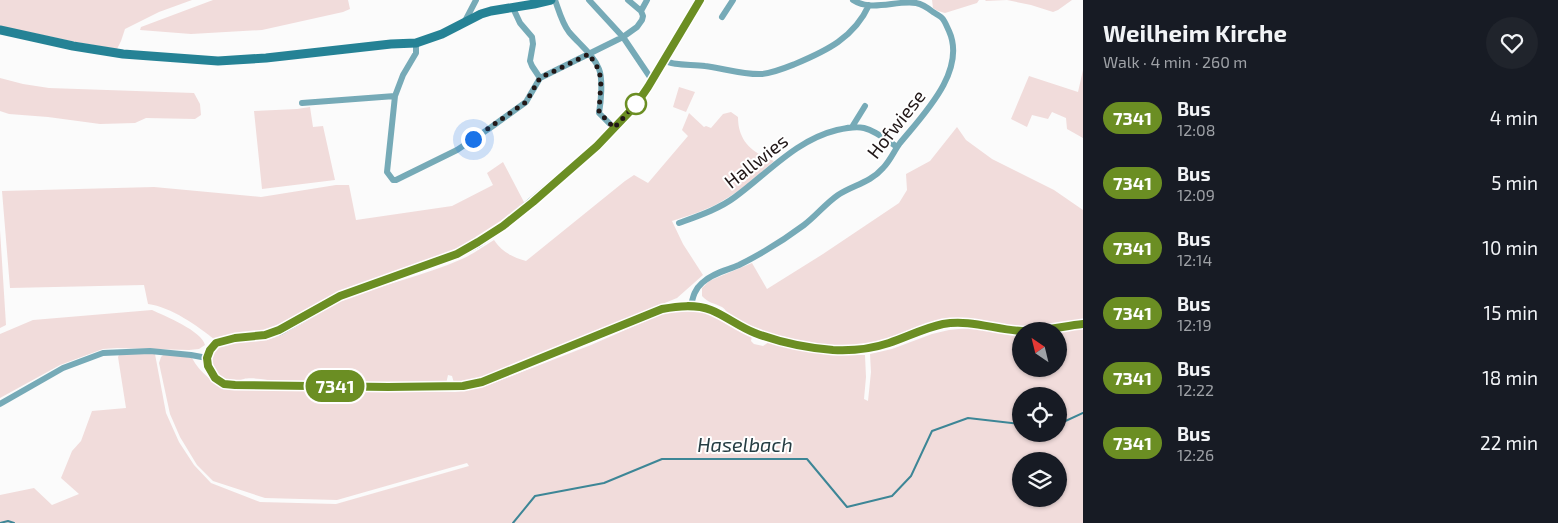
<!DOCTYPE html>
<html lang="en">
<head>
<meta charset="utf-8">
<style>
	body { margin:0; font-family:"Exo 2",sans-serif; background:#20242c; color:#f1f3f6; height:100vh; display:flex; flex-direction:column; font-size:19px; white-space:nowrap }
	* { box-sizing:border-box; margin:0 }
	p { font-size:16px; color:#9ea1a6 }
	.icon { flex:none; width:28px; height:28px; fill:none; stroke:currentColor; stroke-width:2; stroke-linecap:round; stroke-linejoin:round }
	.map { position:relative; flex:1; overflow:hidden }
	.sheet { display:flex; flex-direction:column; background:#171b24; width:475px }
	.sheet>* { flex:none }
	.badge { padding:0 10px; border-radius:16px; font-size:18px; line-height:32px }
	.needle { width:32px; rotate:325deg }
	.buttons { position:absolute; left:1012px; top:322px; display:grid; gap:10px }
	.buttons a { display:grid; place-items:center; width:55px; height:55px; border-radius:50%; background:#171b24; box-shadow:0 1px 4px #0004; font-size:25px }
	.you { position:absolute; width:25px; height:25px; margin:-12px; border:4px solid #fff; border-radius:50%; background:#1a73e8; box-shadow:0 0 0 8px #1a73e833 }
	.map>.badge { position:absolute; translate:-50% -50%; box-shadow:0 0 0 2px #fff }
	.round { display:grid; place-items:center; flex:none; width:52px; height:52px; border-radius:26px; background:#20242c }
	.summary { display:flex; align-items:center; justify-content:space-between; height:85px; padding:0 20px }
	h1 { font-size:24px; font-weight:700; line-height:38px }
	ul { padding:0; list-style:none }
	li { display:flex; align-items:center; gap:15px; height:65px; padding:0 20px }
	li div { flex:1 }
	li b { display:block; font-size:19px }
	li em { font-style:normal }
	li .badge { min-width:55px; font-weight:700; text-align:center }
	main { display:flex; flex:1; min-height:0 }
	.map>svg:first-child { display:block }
</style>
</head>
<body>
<main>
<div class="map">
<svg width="1083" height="523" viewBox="0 0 1083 523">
	<rect width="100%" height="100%" fill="#fbfbfb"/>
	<!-- green -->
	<path fill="#f1dcdb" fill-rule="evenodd" d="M0 0H192L159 12 125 29 121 41 117 49 76 42 0 26Z
		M213 0H348L350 9 343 12 262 30 191 34 140 30 141 27Z
		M932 0H979L977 3 945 13 938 11 933 8Z
		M986 0H1072L1058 10 1053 12 1031 5 1007 0 985 1Z
		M1083 70V138L1067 129 1066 118 1052 112 1048 119 1032 115 1027 127 1011 119 1029 76 1078 92Z
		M0 78 23 84 49 88 194 93 200 104 201 115 195 119 146 118 135 123 100 124 48 117 9 114 0 111Z
		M679 87 695 92 686 112 673 107Z
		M310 107 313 127 323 126 335 180 262 189 254 111 297 109Z
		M731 112 738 117C738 141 752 153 774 161 754 179 731 199 706 209 695 214 683 217 672 221L683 244 703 275 677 298 655 307 608 330 478 380 454 383 452 376 448 375 446 384 278 382C271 380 251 377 244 379 229 384 217 382 211 364 210 359 213 352 218 348 232 337 253 344 269 339 296 331 318 311 343 300 382 284 424 276 462 259 473 254 484 246 494 240 502 252 512 257 526 261L625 181 634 175 648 183 688 136 682 130 689 113 704 127 706 126 711 128 723 114Z
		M957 127 966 140 992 159 1054 190 1083 210V321C1065 323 1045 328 1026 328 999 328 974 315 947 320 919 324 895 339 867 345 828 353 785 342 748 326 743 324 735 322 731 318 727 315 727 310 722 307 714 303 708 303 702 296V288L709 281 752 263 767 289 823 254 899 203 907 190 906 174 930 161Z
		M503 162 525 204 489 231 466 246 312 308 275 328 253 333 228 335 215 340C198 326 171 307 148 304L144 285 10 288 2 191 154 187 261 197 336 185H349L356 220 452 206 493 185 487 173Z
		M0 230 6 325 0 328Z
		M689 309 712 314 752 336 751 341 754 344 763 346 769 342C801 350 832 354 865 355L866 377 864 399 868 401 871 372 870 354 892 349 932 334 949 330 968 328 1021 335V369H1059V331L1083 328V523H0V495L34 488 52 505 79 494 61 478 72 451 81 441 92 411 126 408 118 357 120 353 155 354 166 413 179 442 194 465 211 483 260 502 336 504 469 466 467 463 337 500 265 498 213 481 197 465 180 437 170 414 159 363 161 357 165 353 192 358C200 373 214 384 230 389L389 390 455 392 483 387 591 345 664 313ZM1021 396H1059V434H1021ZM1021 461H1059V499H1021Z
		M152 310C165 316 202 331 205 345L199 349 189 350 117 348 103 349 60 365 0 398V334L33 320Z"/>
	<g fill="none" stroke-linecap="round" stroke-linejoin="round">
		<!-- stream -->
		<path stroke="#3d8696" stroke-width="2" d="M1059 424 1083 413
			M0 523 8 521 14 523
			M513 523 535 496 604 483 662 459H807L847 507 892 496 911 476 932 431 968 418 1021 424"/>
		<!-- street -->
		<path stroke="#76aab7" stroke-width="6" d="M555 0C559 11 562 23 569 32 579 44 593 54 599 69 603 79 601 102 599 113L614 128
			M589 0 623 37 652 80
			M628 0 641 11
			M513 8 520 23 532 37 533 44 530 61 532 66 540 78
			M722 17 733 0
			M464 23 476 0
			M416 43V53L403 75 395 96 387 172 393 180H396L457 150 490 128 526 102 540 78 623 37 637 27 642 20 643 16 641 11 647 0
			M663 60C673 66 692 64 705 66 722 68 744 75 762 74 773 73 785 68 795 64 826 51 854 38 869 5
			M302 103 395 96
			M852 127 865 106
			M679 223C698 216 719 209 735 197 768 173 796 140 837 130 846 128 855 126 864 128 876 131 887 140 897 147
			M691 306C693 296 695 289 702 283 712 273 728 270 739 265 761 254 784 240 804 225 816 216 825 204 838 195 853 185 870 183 883 168 890 161 894 151 900 143 923 115 967 71 949 31 947 27 945 21 942 18 940 16 936 14 933 12 928 8 922 4 916 3 896 0 871 12 853 0
			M0 404 63 368 103 353 150 351 191 355 207 358"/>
		<!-- secondary -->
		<path stroke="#258295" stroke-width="9" d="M700 0 648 87 635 106 597 146 547 189 503 226 478 243 457 254 340 296 279 331 265 335 235 338 216 343 210 350 207 358 208 366 215 378 224 384 235 385 388 387 463 386 482 382 662 309C678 306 695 304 711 310 726 316 739 327 755 333 779 342 807 348 833 350 852 351 871 349 889 343 907 337 924 328 943 324 970 320 996 330 1022 331 1041 332 1064 326 1083 324
			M0 30 73 46 123 54 218 61 266 58 391 44 416 43 442 34 481 14 491 11 534 4 551 0"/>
	</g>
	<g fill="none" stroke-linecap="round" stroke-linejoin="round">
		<!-- line casing -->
		<g stroke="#fff" stroke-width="11">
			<path id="line" d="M700 0 648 87 635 106 597 146 533 202 503 226 478 242 457 254 340 296 279 330 265 335 235 338 216 343 210 350 207 358 208 366 215 378 224 384 235 385 388 387 463 386 482 382 662 309C678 306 695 304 711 310 726 316 739 327 755 333 779 342 807 348 833 350 852 351 871 349 889 343 907 337 924 328 943 324 970 319 996 330 1022 331 1041 332 1064 326 1083 324"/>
		</g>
		<!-- line -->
		<use href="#line" stroke="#6b8e23" stroke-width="8"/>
		<!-- walk -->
		<path stroke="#211717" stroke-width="5" stroke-dasharray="0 9" d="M473 139 526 102 540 78 589 54 599 70 601 81 599 112 614 128 636 104"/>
	</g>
	<!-- markers -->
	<circle fill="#fff" stroke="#6b8e23" stroke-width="2.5" cx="636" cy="104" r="10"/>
	<g text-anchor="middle" stroke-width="4" stroke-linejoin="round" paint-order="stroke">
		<!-- street labels -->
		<g font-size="19" fill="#211717" stroke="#fff">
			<text transform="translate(896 124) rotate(-52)" y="7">Hofwiese</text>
			<text transform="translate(756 161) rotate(-38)" y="7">Hallwies</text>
		</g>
		<!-- water labels -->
		<g font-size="20" font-style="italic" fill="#263e44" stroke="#fff">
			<text x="745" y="452">Haselbach</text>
		</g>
	</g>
</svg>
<div class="buttons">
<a><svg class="needle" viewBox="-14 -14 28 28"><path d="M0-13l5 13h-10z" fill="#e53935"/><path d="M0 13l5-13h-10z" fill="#9ea1a6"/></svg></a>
<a><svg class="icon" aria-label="locate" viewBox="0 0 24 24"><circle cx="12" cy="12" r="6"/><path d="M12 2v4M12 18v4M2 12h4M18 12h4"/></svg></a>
<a><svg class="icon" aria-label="layers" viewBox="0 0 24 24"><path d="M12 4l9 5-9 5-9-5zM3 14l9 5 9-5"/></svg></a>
</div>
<div class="you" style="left:473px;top:139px"></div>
<b class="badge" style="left:335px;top:386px;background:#6b8e23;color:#fff">7341</b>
</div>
<section class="sheet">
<div class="summary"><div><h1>Weilheim Kirche</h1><p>Walk · 4 min · 260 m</p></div><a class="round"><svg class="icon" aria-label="heart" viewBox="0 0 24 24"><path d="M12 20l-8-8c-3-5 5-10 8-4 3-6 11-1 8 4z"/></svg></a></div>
<ul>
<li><span class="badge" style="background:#6b8e23;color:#fff">7341</span><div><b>Bus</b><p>12:08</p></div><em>4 min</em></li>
<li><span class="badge" style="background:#6b8e23;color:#fff">7341</span><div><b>Bus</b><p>12:09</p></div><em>5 min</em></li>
<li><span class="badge" style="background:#6b8e23;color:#fff">7341</span><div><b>Bus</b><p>12:14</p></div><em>10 min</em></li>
<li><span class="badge" style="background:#6b8e23;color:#fff">7341</span><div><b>Bus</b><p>12:19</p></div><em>15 min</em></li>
<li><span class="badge" style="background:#6b8e23;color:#fff">7341</span><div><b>Bus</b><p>12:22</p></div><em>18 min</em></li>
<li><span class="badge" style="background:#6b8e23;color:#fff">7341</span><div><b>Bus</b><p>12:26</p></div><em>22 min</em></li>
</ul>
</section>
</main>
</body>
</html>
